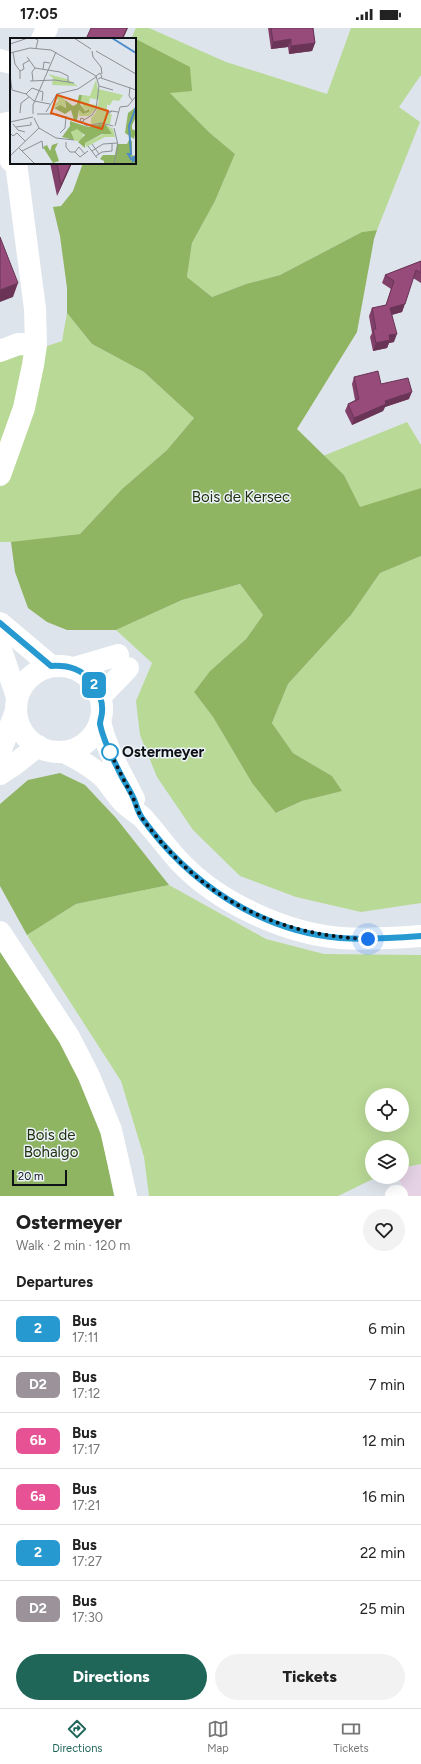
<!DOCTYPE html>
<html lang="en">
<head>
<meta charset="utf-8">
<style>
	body { margin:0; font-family:Figtree,sans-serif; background:#f2f2f2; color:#222; height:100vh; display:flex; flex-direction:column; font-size:15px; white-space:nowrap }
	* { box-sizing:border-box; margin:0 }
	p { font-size:13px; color:#767676 }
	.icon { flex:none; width:22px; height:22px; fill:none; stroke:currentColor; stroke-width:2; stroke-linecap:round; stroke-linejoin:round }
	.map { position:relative; height:1168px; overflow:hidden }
	.side { display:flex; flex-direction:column; background:#fff; flex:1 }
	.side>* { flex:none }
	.badge { padding:0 8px; border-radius:6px; font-size:14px; line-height:26px }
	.buttons { position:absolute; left:365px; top:1060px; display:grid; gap:8px }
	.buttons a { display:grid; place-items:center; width:44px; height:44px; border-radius:50%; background:#fff; box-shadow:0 4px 16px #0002; font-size:20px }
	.scale { position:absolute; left:12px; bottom:10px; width:55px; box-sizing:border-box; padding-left:4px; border:2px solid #0f1214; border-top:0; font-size:11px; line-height:14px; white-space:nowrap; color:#0f1214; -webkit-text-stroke:3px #ebf2f9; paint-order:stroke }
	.you { position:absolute; width:20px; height:20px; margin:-10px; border:3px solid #fff; border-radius:50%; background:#1a73e8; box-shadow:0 0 0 6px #1a73e833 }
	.map>.badge { position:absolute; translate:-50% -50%; box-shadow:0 0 0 2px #fff }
	h2 { padding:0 16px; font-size:15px; line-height:36px }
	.round { display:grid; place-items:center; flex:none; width:42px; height:42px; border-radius:21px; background:#f2f2f2 }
	.headline { display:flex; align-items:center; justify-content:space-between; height:68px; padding:0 16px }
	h1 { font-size:19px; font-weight:800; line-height:30px }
	.primary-button { display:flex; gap:8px; margin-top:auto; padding:8px 16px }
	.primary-button a { flex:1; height:46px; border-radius:24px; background:#1f6659; color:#fff; font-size:16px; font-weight:800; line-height:46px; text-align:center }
	.primary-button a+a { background:#f2f2f2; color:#222 }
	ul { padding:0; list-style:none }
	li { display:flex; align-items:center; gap:12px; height:56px; padding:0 16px; border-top:1px solid #e0e0e0 }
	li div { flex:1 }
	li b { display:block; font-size:15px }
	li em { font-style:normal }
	li .badge { min-width:44px; font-weight:700; text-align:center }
	.status { display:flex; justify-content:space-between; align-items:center; height:28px; padding:0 20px; background:#fff; direction:ltr }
	.status svg { height:11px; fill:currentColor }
	.dock { display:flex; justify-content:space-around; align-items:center; height:56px; border-top:1px solid #e0e0e0; background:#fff; font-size:11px; color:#767676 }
	.dock a { display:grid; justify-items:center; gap:2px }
	.dock .current { color:#1f6659 }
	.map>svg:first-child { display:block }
</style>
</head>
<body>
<div class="status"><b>17:05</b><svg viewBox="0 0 49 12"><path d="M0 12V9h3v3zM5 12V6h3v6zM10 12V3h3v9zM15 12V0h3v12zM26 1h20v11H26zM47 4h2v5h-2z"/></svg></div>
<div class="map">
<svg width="421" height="1168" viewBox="0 0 421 1168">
	<rect width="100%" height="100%" fill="#dee4eb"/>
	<!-- education -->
	<path fill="#e5d3e5" d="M421 1136V1168H407L398 1149H402V1140Z"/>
	<!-- green -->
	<path fill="#b9d996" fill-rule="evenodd" d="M136 0H149L226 34 327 66 351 0H421V47L399 79 420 94 377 202 362 204 280 247 246 256 212 269 187 249 192 215 215 173 235 126 210 105 170 65 157 24 132 9Z
		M67 285 92 316 144 344 194 390 167 422 122 461 80 506 17 514H0V334L62 313Z
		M407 394 421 417V460L360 480 344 447 323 428Z
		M421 528V875L361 884 296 869 240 848 193 802 157 749 140 707 136 673 152 635 116 602 182 572 240 556 263 587 246 611 210 643 194 664 213 689 252 755 277 785 302 773 341 763 332 748 293 725 272 695 288 656 351 587 380 545Z
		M169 857 266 911 324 926 421 927V1136L402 1140V1119H372V1149H377L338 1168H149L144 1129 121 1053 27 907 76 876ZM372 1067H402V1097H372Z"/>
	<!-- forest -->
	<path fill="#8fb462" d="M132 9 190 39 192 63 170 65 210 105 235 126 215 173 192 215 187 249 212 269 246 256 280 247 362 204 377 202 374 211 357 304 297 401 344 447 360 479 421 460V528L380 545 351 587 288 656 272 695 293 725 332 748 342 763 302 773 276 785 252 755 213 689 194 664 210 643 246 611 263 587 240 556 182 572 116 602H67L47 594 28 580 15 544 11 514 80 506 122 461 167 422 194 390 144 344 92 316 67 285V260L60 208 53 179 61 178 73 163 83 135H135V11H131Z
		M60 745 85 757 116 790 169 857 76 876 27 907 0 858V776L28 752Z
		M0 918 49 986 96 1079 114 1168H0Z"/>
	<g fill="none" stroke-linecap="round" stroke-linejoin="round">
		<!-- minor -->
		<path stroke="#fff" stroke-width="22" d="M42 11 47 0
			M0 32 11 35
			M0 97 11 94
			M0 112 11 133
			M0 323 18 316 36 317
			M0 447 24 380 33 337 36 317 35 281 16 135
			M0 595 51 638
			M0 619 17 669
			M16 681a43 43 0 1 1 86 0a43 43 0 1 1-86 0Z
			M74 640 118 627
			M100 669 128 640
			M100 694C107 724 121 744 134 771
			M0 724 16 683
			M64 724C78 731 93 739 104 750 111 758 116 767 123 774 129 780 136 784 142 789 155 803 166 819 179 833 217 874 284 905 340 910 367 912 394 910 421 908
			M0 746 15 736 38 718
			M0 904 69 1009 89 1048 111 1102 126 1168
			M396 1168H397"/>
	</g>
	<!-- wall -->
	<path fill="#81406a" d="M268 0H313L315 15 312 23 289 26 288 19 271 21Z
		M50 135H72L57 168Z
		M421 233V255L413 250 402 284 392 287 394 314 389 315 387 320 373 323 370 309 372 305 369 288 372 280 386 277 391 261 382 255 385 247Z
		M354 349 381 356 409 371 385 379 383 383 352 397 345 383 348 376 355 372 352 356Z"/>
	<!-- shaded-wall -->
	<path fill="#693456" d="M127 0H128L123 11H122Z
		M291 11 288 19 271 21 273 14Z
		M315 15 312 23 289 26 291 18Z
		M71 135H72L57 168 61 157Z
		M18 255 13 269 0 274V262Z
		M405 276 402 284 387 288 390 280Z
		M397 306 394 314 389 315 387 320 373 323 376 315 389 307Z
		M412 364 409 371 385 379 383 383 352 397 354 390 385 373Z"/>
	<!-- building -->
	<path fill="#964b7b" stroke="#693456" d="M91 0H127L122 11H86Z
		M271 0H313L315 15 291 18V11L273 14Z
		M57 135H71L61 157Z
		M0 209 18 255 0 262Z
		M421 233V245L416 242 405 276 390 280 397 306 389 307 390 312 376 315 373 301H376L372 280 386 277 394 253 385 247Z
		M378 343 381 356 408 350 412 364 385 373 386 376 354 390 348 376 359 371 354 349Z"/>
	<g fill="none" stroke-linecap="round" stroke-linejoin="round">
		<!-- line casing -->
		<g stroke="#fff" stroke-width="9">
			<path id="line" d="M0 595 51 638C69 637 83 641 93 656 99 664 103 674 102 684 102 688 100 692 100 696 103 712 111 727 118 741 122 750 128 759 132 767 136 774 137 783 142 790 188 854 259 903 340 910 367 912 394 910 421 908"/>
		</g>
		<!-- line -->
		<use href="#line" stroke="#2699d1" stroke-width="6"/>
		<!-- walk -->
		<path stroke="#0f1214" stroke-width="4" stroke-dasharray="0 7.2" d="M110 724 109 722C116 737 124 752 132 768 136 775 137 783 142 790 199 868 271 907 368 911"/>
	</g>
	<!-- markers -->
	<circle fill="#fff" stroke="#2699d1" stroke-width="2" cx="110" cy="724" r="8"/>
	<g text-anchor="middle" stroke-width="3" stroke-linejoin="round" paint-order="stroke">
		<!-- park labels -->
		<g font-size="15" fill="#21300e" stroke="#ebf2f9">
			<text x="241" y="474">Bois de Kersec</text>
			<text x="51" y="1112">Bois de<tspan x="51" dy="17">Bohalgo</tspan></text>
		</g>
		<!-- stop labels -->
		<g font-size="15" font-weight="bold" fill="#0f1214" stroke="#ebf2f9" text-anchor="start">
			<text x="122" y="729">Ostermeyer</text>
		</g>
	</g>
	<!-- overview -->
	<g transform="translate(10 10)">
		<rect width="126" height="126" fill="#dee4eb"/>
		<path d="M38 36 57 41 68 48 42 47 43 40ZM86 42 88 51 113 57 109 63 103 62 100 67H97V76H102L100 86H81V80L86 74 89 62 80 60 79 66 86 67 85 72 79 78H69V72L73 76 79 74V71L74 72 70 61 72 57 80 58ZM48 56 55 62V71L50 67 43 69 49 62 46 60ZM96 87 103 91 105 99H95L76 109 75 105 96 95ZM61 97a6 6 0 1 1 12 0a6 6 0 1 1-12 0Z" fill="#b9d996"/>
		<path d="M69 57H72L70 66 75 73 79 71V74L73 76 69 72 67 82H64L61 72 55 76 44 70 50 67 56 70 55 62 63 68 67 66ZM126 69V79L122 87V91L126 93 124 101 115 95 118 75ZM60 83 78 89 90 86 96 87 102 96H92L75 105V110L68 104 75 97 67 91 61 94 64 102 52 99 60 88ZM119 102 122 103V117L126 119V126H94V123L90 121 93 117H105L107 106H117ZM48 105 45 111 49 123 43 125 33 109 37 107 40 113 42 107Z" fill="#8fb462"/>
		<path fill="none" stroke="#4b8bca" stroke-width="2" d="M102 0 126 15M126 69 119 88 121 116H118L121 121 124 119 123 123 126 122"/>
		<path fill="none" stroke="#8b9095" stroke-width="1" d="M24 0 28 2 26 10M64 0 81 11M0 6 18 0M82 13 83 19 91 29 92 36M86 13 126 36M3 14 5 26 10 33V41M0 15 20 10 41 12 86 38M17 19 25 30 50 34 58 38V44M33 31 34 24 40 25M10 33 14 31 13 26 20 22M0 37 2 52 16 56 24 63 40 66M91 40 126 52M20 43 45 42 64 45M23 43 22 34 25 30M89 48 103 52M120 49 119 58 122 62M16 56 22 50 33 54 32 63M102 73 98 76V74L102 73 108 74M36 74 47 56 68 51 86 39M10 75 11 65 19 59M23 76V67L46 14M27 76H43M46 76 71 84M24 80 29 90 46 100 64 102M71 80 74 81 73 84 70 83ZM74 82 82 77 86 71 89 48 86 38 90 35 92 39 88 41M0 84 23 79M71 84 77 88 91 85 103 88M3 86 8 92 15 94M105 88 110 69 118 68 126 58M6 89 21 87V84M104 90 108 107 104 126M53 92 50 95 55 90 56 78M0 95 3 98 7 95 15 103M56 104V109L60 114H65L70 119 78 113M82 106 89 116M78 108 87 120M9 110 25 126M12 113 32 103 33 111M82 113 93 106 108 105M65 114 69 109 75 116M0 118 29 90M86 118 92 114 102 113V105"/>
		<path fill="#dd550c" fill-opacity="0.15" stroke="#dd550c" stroke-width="2" d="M47 57 98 73 92 91 41 75Z"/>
		<rect width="126" height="126" fill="none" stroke="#0f1214" stroke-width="2"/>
	</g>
</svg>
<div class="buttons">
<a><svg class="icon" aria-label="locate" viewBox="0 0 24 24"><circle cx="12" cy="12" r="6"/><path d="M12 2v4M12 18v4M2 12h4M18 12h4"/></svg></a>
<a><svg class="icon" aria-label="layers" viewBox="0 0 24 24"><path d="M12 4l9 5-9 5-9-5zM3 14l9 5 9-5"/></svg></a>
</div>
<div class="scale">20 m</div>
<div class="you" style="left:368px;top:911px"></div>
<b class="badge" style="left:94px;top:657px;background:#2699d1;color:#fff">2</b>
</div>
<section class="side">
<div class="headline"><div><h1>Ostermeyer</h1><p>Walk · 2 min · 120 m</p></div><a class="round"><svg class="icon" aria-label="heart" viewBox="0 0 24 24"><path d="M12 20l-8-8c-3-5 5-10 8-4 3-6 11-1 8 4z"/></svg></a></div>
<h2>Departures</h2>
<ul>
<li><span class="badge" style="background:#2699d1;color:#fff">2</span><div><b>Bus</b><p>17:11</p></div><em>6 min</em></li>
<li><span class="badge" style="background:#9b9399;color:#fff">D2</span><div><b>Bus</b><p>17:12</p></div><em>7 min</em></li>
<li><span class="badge" style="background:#e75294;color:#fff">6b</span><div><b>Bus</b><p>17:17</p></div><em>12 min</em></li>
<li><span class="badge" style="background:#e75294;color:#fff">6a</span><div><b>Bus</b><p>17:21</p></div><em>16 min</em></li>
<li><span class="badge" style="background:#2699d1;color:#fff">2</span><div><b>Bus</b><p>17:27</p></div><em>22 min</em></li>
<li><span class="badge" style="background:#9b9399;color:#fff">D2</span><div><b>Bus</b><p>17:30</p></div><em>25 min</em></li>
</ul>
<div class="primary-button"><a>Directions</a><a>Tickets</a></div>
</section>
<nav class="dock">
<a class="current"><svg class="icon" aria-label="directions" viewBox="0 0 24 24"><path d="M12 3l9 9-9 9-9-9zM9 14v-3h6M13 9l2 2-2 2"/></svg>Directions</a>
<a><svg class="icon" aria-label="map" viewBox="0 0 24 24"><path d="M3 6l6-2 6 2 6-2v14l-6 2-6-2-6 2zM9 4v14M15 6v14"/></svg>Map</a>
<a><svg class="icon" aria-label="tickets" viewBox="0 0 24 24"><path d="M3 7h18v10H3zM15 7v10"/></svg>Tickets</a>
</nav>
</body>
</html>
